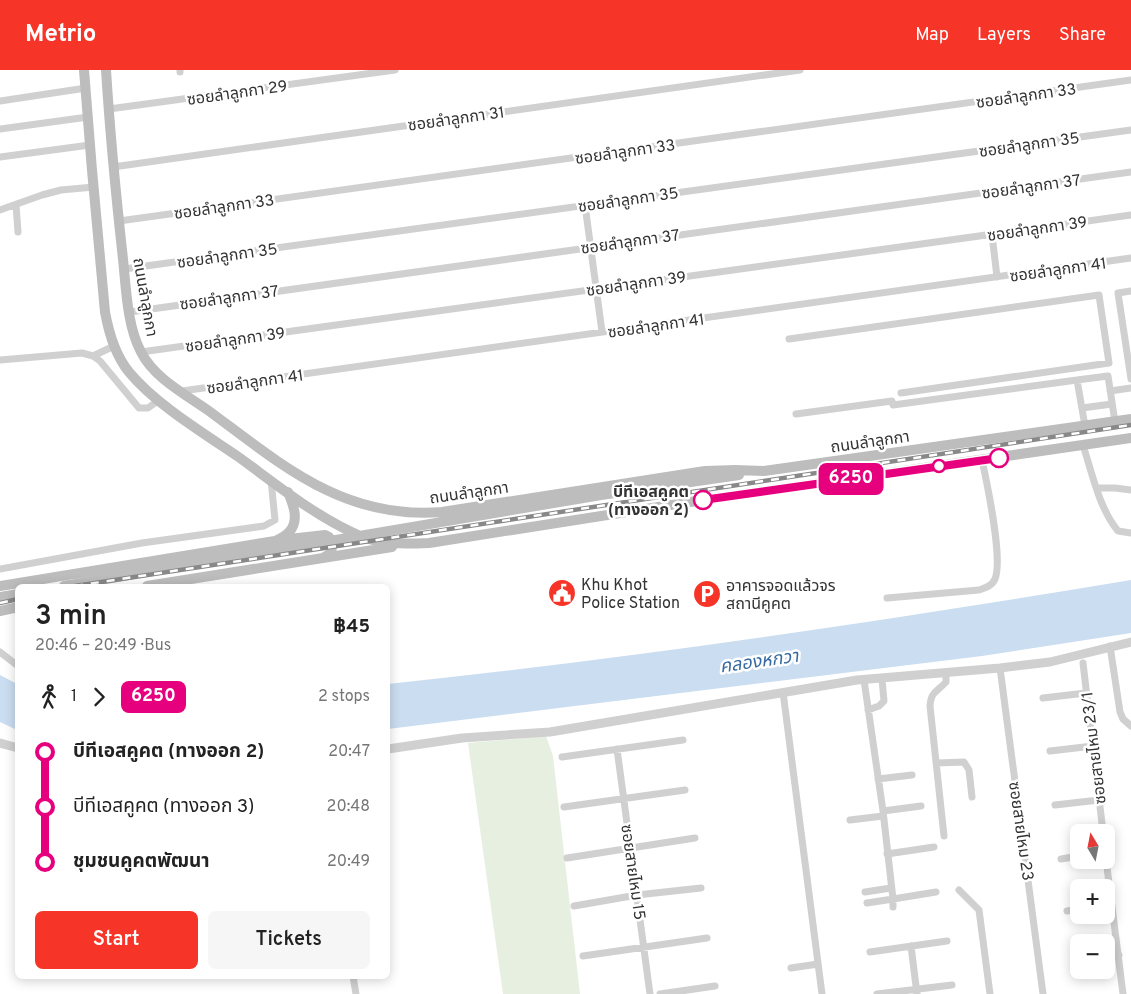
<!DOCTYPE html>
<html lang="en">
<head>
<meta charset="utf-8">
<style>
	body { margin:0; font-family:Overpass,"Noto Sans Thai",sans-serif; background:#f6f6f6; color:#222; height:100vh; display:flex; flex-direction:column; font-size:19px; white-space:nowrap }
	* { box-sizing:border-box; margin:0 }
	p { font-size:16px; color:#767676 }
	.icon { flex:none; width:28px; height:28px; fill:none; stroke:currentColor; stroke-width:2; stroke-linecap:round; stroke-linejoin:round }
	.map { position:relative; flex:1; overflow:hidden }
	.side { position:absolute; left:15px; top:514px; width:375px; height:395px; display:flex; flex-direction:column; background:#fff; border-radius:8px; box-shadow:0 2px 12px #0003 }
	.side>* { flex:none }
	.badge { padding:0 10px; border-radius:8px; font-size:18px; line-height:32px }
	.needle { width:32px; rotate:350deg }
	.tools { position:absolute; left:1070px; top:754px; display:grid; gap:10px }
	.tools a { display:grid; place-items:center; width:45px; height:45px; border-radius:8px; background:#fff; box-shadow:0 2px 12px #0003; font-size:25px }
	.map>.badge { position:absolute; translate:-50% -50%; box-shadow:0 0 0 2px #fff }
	.legs { display:flex; align-items:center; gap:8px; height:55px; padding:0 20px; font-size:16px }
	.legs p { margin-inline-start:auto }
	.headline { display:flex; align-items:center; justify-content:space-between; height:85px; padding:0 20px }
	h1 { font-size:28px; font-weight:600; line-height:38px }
	.action { display:flex; gap:10px; margin-top:auto; padding:10px 20px }
	.action a { flex:1; height:58px; border-radius:8px; background:#f63428; color:#fff; font-size:20px; font-weight:600; line-height:58px; text-align:center }
	.action a+a { background:#f6f6f6; color:#222 }
	ul { padding:0 20px; list-style:none }
	li { display:flex; align-items:center; gap:18px; height:55px; font-size:19px }
	li i { display:grid; place-items:center; width:8px; height:100%; margin:0 6px; background:currentColor }
	li i::after { content:''; width:12px; height:12px; margin:-6px; border:4px solid; border-radius:50%; background:#fff }
	li p { margin-inline-start:auto }
	li:first-child i { background:linear-gradient(#0000 50%,currentColor 0) }
	li:last-child i { background:linear-gradient(currentColor 50%,#0000 0) }
	header { display:flex; align-items:center; gap:30px; box-sizing:border-box; height:70px; padding:0 25px; background:#f63428; color:#fff }
	header strong { font-size:24px }
	nav { display:flex; gap:28px; margin-inline-start:auto; font-size:18px }
	.map>svg:first-child { display:block }
</style>
</head>
<body>
<header>
<strong>Metrio</strong>
<nav><a>Map</a><a>Layers</a><a>Share</a></nav>
</header>
<div class="map">
<svg width="1131" height="924" viewBox="0 0 1131 924">
	<rect width="100%" height="100%" fill="#fff"/>
	<!-- green -->
	<path fill="#e7f0e0" d="M546 666 553 686 580 924H503L468 673Z"/>
	<!-- water -->
	<path fill="#cbddf1" d="M1131 510V563L982 586 388 659V614C636 588 884 551 1131 510Z
		M0 605 17 614V660L0 652Z"/>
	<g fill="none" stroke-linecap="round" stroke-linejoin="round">
		<!-- minor -->
		<path stroke="#d0d0d0" stroke-width="7" d="M180 0V2
			M0 31 86 18
			M109 39 395 0
			M0 59 88 47
			M0 87 90 75
			M113 97 800 0
			M16 135 18 162
			M585 135 602 262
			M0 140 42 125 61 120 94 117
			M119 151 1131 10
			M992 165 997 207
			M124 199 1131 60
			M1131 221 1118 223 1131 309
			M130 242 1131 102
			M789 269 1099 225 1109 293 901 323
			M141 282 1131 145
			M93 286 114 276
			M0 290 82 283 93 286 100 291 139 338H148L159 330
			M182 321 1131 188
			M1110 321 1131 318
			M1082 338 1112 334
			M796 344 892 331 893 335 1077 310
			M1085 356 1077 310 1108 306 1115 352
			M1083 375C1092 403 1099 438 1118 461L1131 463
			M1097 418H1115L1131 420
			M0 499 142 473 264 456 275 450 271 410
			M887 528 979 520C985 518 992 516 995 509 1003 490 987 413 982 390
			M1110 576 1120 642 1123 649 1131 656
			M0 582 18 596
			M1083 593 1103 762
			M1000 598 1043 924
			M864 610 883 741 893 829 936 822
			M783 622 822 924
			M1043 628 1086 623
			M868 640 879 636 884 631 882 609
			M617 679 650 924
			M1050 681 1093 676
			M562 687 683 670
			M936 693 964 692 969 700 972 727
			M878 709 912 705
			M1055 735 1099 730
			M564 737 685 720
			M883 741 921 736
			M850 750 883 746
			M944 766 930 636C931 621 937 622 946 612V603
			M887 784 934 777
			M567 788 695 768
			M1061 789 1079 786
			M1106 789 1123 924
			M959 820 979 840 990 924
			M865 822 891 818
			M867 833 893 829V837
			M574 836 637 825 701 818
			M1067 841 1079 839
			M911 876 917 924
			M870 882 947 871
			M583 886 707 868
			M1106 887 1119 885
			M1076 892H1079
			M791 898 818 894
			M353 906 356 924
			M660 924 715 916
			M877 924 952 915"/>
		<!-- tertiary -->
		<path stroke="#d0d0d0" stroke-width="9" d="M0 673 18 678
			M388 679 462 668 550 662 857 610 1000 598 1050 592 1131 572"/>
		<!-- secondary -->
		<path stroke="#bdbdbd" stroke-width="10" d="M84 0 92 100 105 242C109 264 115 285 129 302 155 334 205 364 240 388 277 415 315 446 358 465 380 475 405 474 429 473L703 430 1131 368
			M106 0C110 63 116 126 123 189 126 217 127 256 141 282 154 308 185 324 209 341 282 395 344 450 442 442L705 401 735 400 764 401 1131 349
			M281 470 325 465 329 467 332 476 331 483 323 488
			M0 516 275 471C279 469 286 466 289 462 300 451 293 434 288 422
			M64 516 601 425 739 405
			M147 516 392 477
			M0 527 18 524
			M0 541 18 537"/>
		<!-- rail casing -->
		<g stroke="#888" stroke-width="4.5">
			<path id="rail" d="M75 516 1131 355
				M0 533 18 529"/>
		</g>
		<!-- rail -->
		<use href="#rail" stroke="#fff" stroke-width="2.5" stroke-dasharray="8" stroke-linecap="butt"/>
	</g>
	<g fill="none" stroke-linecap="round" stroke-linejoin="round">
		<!-- line-1 casing -->
		<g stroke="#fff" stroke-width="11">
			<path id="line-1" d="M703 430 999 388"/>
		</g>
		<!-- line-1 -->
		<use href="#line-1" stroke="#e6007e" stroke-width="8"/>
	</g>
	<!-- icons -->
	<defs>
		<g id="civic-disc" transform="scale(1.4375)"><circle r="9.5" fill="#f63428" stroke="#fff"/><path d="M-.6-6.5H3V-4.5H.6V-3L4-1V1h2V6H-6V1h2V-1L-.6-3ZM-1.2 2.5V6h2.4V2.5Z" fill="#fff"/></g>
		<g id="parking-disc" transform="scale(1.4375)"><circle r="9.5" fill="#f63428" stroke="#fff"/><path d="M-3.5-5.5H1a3.5 3.5 0 0 1 0 7H-1V5.5H-3.5ZM-1-3.4V-.6H.8a1.4 1.4 0 0 0 0-2.8Z" fill="#fff"/></g>
	</defs>
	<g fill-rule="evenodd">
		<use href="#civic-disc" x="562" y="523"/>
		<use href="#parking-disc" x="707" y="524"/>
	</g>
	<!-- markers -->
	<g fill="#fff" stroke="#e6007e" stroke-width="2.5">
		<circle cx="999" cy="388" r="9"/>
		<circle cx="939" cy="396" r="6"/>
		<circle cx="703" cy="430" r="9"/>
	</g>
	<g text-anchor="middle" stroke-width="5" stroke-linejoin="round" paint-order="stroke">
		<!-- street labels -->
		<g font-size="16" fill="#333" stroke="#fff">
			<text transform="translate(237 22) rotate(-8)" y="6">ซอยลำลูกกา 29</text>
			<text transform="translate(1026 25) rotate(-8)" y="6">ซอยลำลูกกา 33</text>
			<text transform="translate(456 48) rotate(-8)" y="6">ซอยลำลูกกา 31</text>
			<text transform="translate(1029 74) rotate(-8)" y="6">ซอยลำลูกกา 35</text>
			<text transform="translate(625 81) rotate(-8)" y="6">ซอยลำลูกกา 33</text>
			<text transform="translate(1031 116) rotate(-8)" y="6">ซอยลำลูกกา 37</text>
			<text transform="translate(628 129) rotate(-8)" y="6">ซอยลำลูกกา 35</text>
			<text transform="translate(224 136) rotate(-8)" y="6">ซอยลำลูกกา 33</text>
			<text transform="translate(1037 158) rotate(-8)" y="6">ซอยลำลูกกา 39</text>
			<text transform="translate(630 171) rotate(-8)" y="6">ซอยลำลูกกา 37</text>
			<text transform="translate(227 185) rotate(-8)" y="6">ซอยลำลูกกา 35</text>
			<text transform="translate(1058 199) rotate(-8)" y="6">ซอยลำลูกกา 41</text>
			<text transform="translate(636 213) rotate(-8)" y="6">ซอยลำลูกกา 39</text>
			<text transform="translate(146 227) rotate(80)" y="6">ถนนลำลูกกา</text>
			<text transform="translate(229 227) rotate(-8)" y="6">ซอยลำลูกกา 37</text>
			<text transform="translate(656 255) rotate(-8)" y="6">ซอยลำลูกกา 41</text>
			<text transform="translate(235 269) rotate(-8)" y="6">ซอยลำลูกกา 39</text>
			<text transform="translate(255 311) rotate(-8)" y="6">ซอยลำลูกกา 41</text>
			<text transform="translate(870 371) rotate(-8)" y="6">ถนนลำลูกกา</text>
			<text transform="translate(469 422) rotate(-8)" y="6">ถนนลำลูกกา</text>
			<text transform="translate(1093 678) rotate(-97)" y="6">ซอยสายไหม 23/1</text>
			<text transform="translate(1022 761) rotate(82)" y="6">ซอยสายไหม 23</text>
			<text transform="translate(634 802) rotate(82)" y="6">ซอยสายไหม 15</text>
		</g>
		<!-- stop labels -->
		<g font-size="16" font-weight="bold" fill="#333" stroke="#fff" text-anchor="end">
			<text x="689" y="427">บีทีเอสคูคต<tspan x="689" dy="18">(ทางออก 2)</tspan></text>
		</g>
		<!-- poi labels -->
		<g font-size="16" fill="#333" stroke="#fff" text-anchor="start">
			<text x="581" y="520">Khu Khot<tspan x="581" dy="18">Police Station</tspan></text>
			<text x="726" y="521">อาคารจอดแล้วจร<tspan x="726" dy="18">สถานีคูคต</tspan></text>
		</g>
		<!-- water labels -->
		<g font-size="18" font-style="italic" fill="#36699f" stroke="#fff">
			<text transform="translate(759 591) rotate(-8)" y="6">คลองหกวา</text>
		</g>
	</g>
</svg>
<div class="tools">
<a><svg class="needle" viewBox="-14 -14 28 28"><path d="M0-13l5 13h-10z" fill="#e53935"/><path d="M0 13l5-13h-10z" fill="#767676"/></svg></a>
<a>+</a>
<a>−</a>
</div>
<b class="badge" style="left:851px;top:409px;background:#e6007e;color:#fff">6250</b>
<section class="side">
<div class="headline"><div><h1>3 min</h1><p>20:46 – 20:49 · Bus</p></div><b>฿45</b></div>
<div class="legs"><svg class="icon" aria-label="walk" viewBox="0 0 24 24"><circle cx="13" cy="4" r="2"/><path d="M13 8l-2 6 4 7M11 14l-3 7M7 12l3-4h3l4 4"/></svg>1<svg class="icon" aria-label="forward" viewBox="0 0 24 24"><path d="M9 5l7 7-7 7"/></svg><b class="badge" style="background:#e6007e;color:#fff">6250</b><p>2 stops</p></div>
<ul>
<li><i style="color:#e6007e"></i><b>บีทีเอสคูคต (ทางออก 2)</b><p>20:47</p></li>
<li><i style="color:#e6007e"></i><span>บีทีเอสคูคต (ทางออก 3)</span><p>20:48</p></li>
<li><i style="color:#e6007e"></i><b>ชุมชนคูคตพัฒนา</b><p>20:49</p></li>
</ul>
<div class="action"><a>Start</a><a>Tickets</a></div>
</section>
</div>
</body>
</html>
